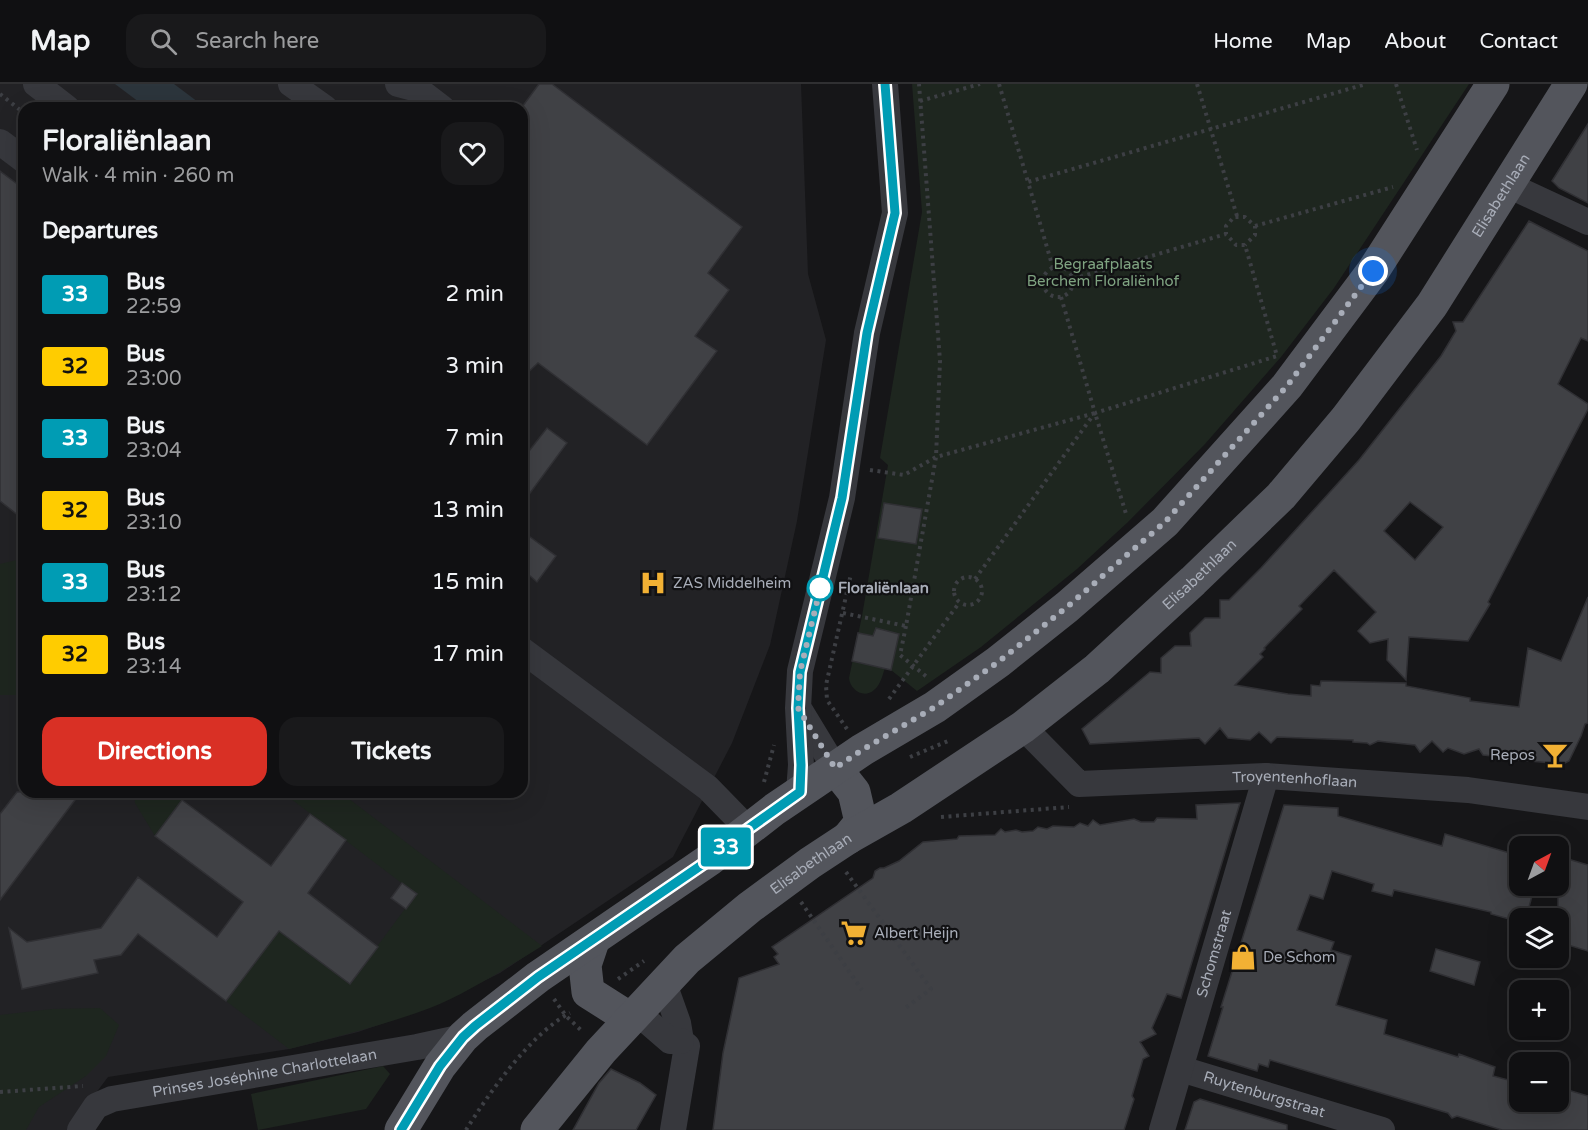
<!DOCTYPE html>
<html lang="en">
<head>
<meta charset="utf-8">
<style>
	body { margin:0; font-family:"Varela Round",sans-serif; background:#19191b; color:#f1f3f6; height:100vh; display:flex; flex-direction:column; font-size:22px; white-space:nowrap }
	* { box-sizing:border-box; margin:0 }
	p { font-size:20px; color:#9c9d9f }
	.icon { flex:none; width:33px; height:33px; fill:none; stroke:currentColor; stroke-width:2; stroke-linecap:round; stroke-linejoin:round }
	.map { position:relative; flex:1; overflow:hidden }
	.panel { position:absolute; left:18px; top:18px; width:510px; height:696px; display:flex; flex-direction:column; background:#101012; border-radius:18px; box-shadow:0 6px 24px #0002,0 0 0 2px #303032 }
	.panel>* { flex:none }
	.badge { padding:0 12px; border-radius:4px; font-size:21px; line-height:39px }
	.needle { width:39px; rotate:41deg }
	.tools { position:absolute; left:1509px; top:752px; display:grid; gap:12px }
	.tools a { display:grid; place-items:center; width:60px; height:60px; border-radius:12px; background:#101012; box-shadow:0 6px 24px #0002,0 0 0 2px #303032; font-size:30px }
	.you { position:absolute; width:30px; height:30px; margin:-15px; border:4px solid #fff; border-radius:50%; background:#1a73e8; box-shadow:0 0 0 9px #1a73e833 }
	.map>.badge { position:absolute; translate:-50% -50%; box-shadow:0 0 0 3px #fff }
	h2 { padding:0 24px; font-size:22px; line-height:54px }
	.round { display:grid; place-items:center; flex:none; width:63px; height:63px; border-radius:18px; background:#19191b }
	.overview { display:flex; align-items:center; justify-content:space-between; height:102px; padding:0 24px }
	h1 { font-size:28px; font-weight:700; line-height:45px }
	.action { display:flex; gap:12px; margin-top:auto; padding:12px 24px }
	.action a { flex:1; height:69px; border-radius:18px; background:#d93025; color:#fff; font-size:24px; font-weight:700; line-height:69px; text-align:center }
	.action a+a { background:#19191b; color:#f1f3f6 }
	ul { padding:0; list-style:none }
	li { display:flex; align-items:center; gap:18px; height:72px; padding:0 24px }
	li div { flex:1 }
	li b { display:block; font-size:22px }
	li em { font-style:normal }
	li .badge { min-width:66px; font-weight:700; text-align:center }
	header { display:flex; align-items:center; gap:36px; box-sizing:border-box; height:84px; padding:0 30px; background:#101012; border-bottom:2px solid #303032 }
	header strong { font-size:28px }
	nav { display:flex; gap:33px; margin-inline-start:auto; font-size:21px }
	.search { width:420px; height:54px; background:#19191b; display:flex; align-items:center; gap:15px; box-sizing:border-box; padding:0 21px; border-radius:18px; color:#9c9d9f; font-size:22px }
	.map>svg:first-child { display:block }
</style>
</head>
<body>
<header>
<strong>Map</strong>
<div class="search"><svg class="icon" aria-label="search" viewBox="0 0 24 24"><circle cx="10" cy="10" r="6"/><path d="M15 15l6 6"/></svg>Search here</div>
<nav><a>Home</a><a>Map</a><a>About</a><a>Contact</a></nav>
</header>
<div class="map">
<svg width="1588" height="1046" viewBox="0 0 1588 1046">
	<rect width="100%" height="100%" fill="#161618"/>
	<!-- built -->
	<path fill="#222225" fill-rule="evenodd" d="M0 0H801L808 190 826 256 797 437 770 561 732 659 673 773 500 889 431 923 358 948 289 965 108 993 68 1046H0ZM24 24H522V708H24Z"/>
	<!-- green -->
	<path fill="#1e261f" d="M912 0H1469L1334 204 1281 273 1205 360 1128 438 1077 485 981 563 917 607 891 586 885 584C882 592 881 600 874 606 864 615 850 606 849 594L862 532 888 381 880 374 922 128Z
		M17 476 24 477V611H0V480Z
		M134 708H188L155 752 135 719Z
		M282 708H340L542 862C506 884 469 908 430 924 384 941 337 953 289 965L226 917 279 847 350 899 416 810Z
		M100 924 119 941 106 972 86 992 39 1023 26 1046H0V931L52 925Z
		M383 982 390 990 366 1025 258 1046 251 1010Z"/>
	<!-- water -->
	<path fill="#2c353c" d="M115 0H174L206 24H147Z"/>
	<!-- building -->
	<path fill="#404145" stroke="#303034" stroke-width="1.5" fill-rule="evenodd" d="M539 0H552L742 143 708 189 729 206 695 252 717 267 647 361 538 279 522 294V23Z
		M1588 40V119L1559 104 1552 97Z
		M0 87 24 105V436L0 417Z
		M1529 137 1588 167V257L1581 254 1558 300 1588 320V325L1488 518 1490 520 1468 557 1409 553 1406 596 1387 576 1388 555 1370 559 1358 547 1376 528 1334 486 1299 522 1302 525 1264 564 1265 565 1260 570 1263 573 1235 601 1288 610 1311 612V601L1320 602 1321 597 1406 599V602L1470 614V617L1519 623 1528 564 1561 577 1588 513V639L1585 640 1581 652 1569 677 1563 680 1517 676 1505 671 1503 673 1483 671 1479 665 1464 670 1448 664 1443 668 1432 657 1420 668 1415 661 1386 658 1378 657 1370 661 1367 659 1353 658V656L1277 653 1271 659 1259 648 1250 656 1228 654 1220 644 1205 660 1199 654 1090 660 1082 645 1150 588 1161 589V574L1175 562H1191L1190 549 1205 534H1220V516H1229L1261 484 1359 376 1441 272 1456 247 1453 238H1463ZM1410 418 1443 443 1415 476 1384 447Z
		M547 344 567 359 522 420V376Z
		M884 419 922 425 916 460 878 454Z
		M522 447 556 472 537 498 522 485Z
		M876 544 899 550 891 586 852 577 858 549 873 552Z
		M17 708H81L0 816V730Z
		M182 716 271 782 310 730 346 756 308 809 378 863 350 900 279 847 226 917 138 850 121 871 94 876 98 889 22 905 9 844 27 858 101 844 138 793 217 853 243 818 155 752Z
		M1240 719 1181 914 1167 910 1152 944 1156 950 1140 958 1149 972 1143 975 1132 1012 1134 1015 1124 1046H713L723 969 739 894 779 880 774 873 778 870 772 863 873 794 875 787 880 784H884L899 777 923 758 957 755 959 752 995 751 1001 745 1005 748 1016 746 1022 748 1033 747 1038 743 1047 745 1053 742 1074 743 1080 739 1088 742 1093 736 1100 741 1134 735 1141 738H1154L1157 734 1197 735 1196 721Z
		M1284 721 1338 724V732L1442 762 1445 750 1520 772V801H1535L1526 834H1520V838L1491 830V828L1394 806 1392 812 1372 807 1374 800 1332 787 1323 815 1310 811 1297 846 1334 858 1331 866 1351 872 1336 921 1387 936 1384 950 1458 973 1459 970 1495 983 1493 992 1520 999V1017H1558V1003L1588 1012V1046H1502L1457 1032 1452 1034 1448 1029 1270 976 1268 983 1259 980 1257 987 1208 972 1223 923H1221Z
		M1558 772 1588 781V867L1558 858Z
		M402 799 417 810 406 825 391 814Z
		M1436 865 1480 878 1474 901 1430 887Z
		M611 985 640 999 656 1011 636 1046H573L599 999Z
		M1200 1015 1287 1041V1046H1185L1194 1018Z"/>
	<g fill="none" stroke-linecap="round" stroke-linejoin="round">
		<!-- path -->
		<path stroke="#3d3f44" stroke-width="4" stroke-dasharray="3 4.5" stroke-linecap="butt" d="M999 0 1028 98
			M1197 0 1237 132
			M1396 0 1417 66
			M0 10 24 29
			M920 17 980 0
			M1255 142 1393 103
			M1043 198a15 15 0 1 1 30 0a15 15 0 1 1-30 0Z
			M1053 184 1028 98 1366 0
			M1073 195 1226 150
			M1061 213 1095 329 1277 272 1245 161H1236L1226 150V142L1234 133H1245L1255 142V151L1245 161
			M870 386 904 391 936 373 1095 329 1127 433
			M954 507a14 14 0 1 1 28 0a14 14 0 1 1-28 0Z
			M975 495 1094 330
			M843 529 906 542 936 373 940 277 919 0
			M906 542 900 571 927 593
			M889 615 959 519
			M847 645 827 616 826 601 851 490
			M910 673 948 657
			M764 698 774 661
			M941 733 1069 723
			M846 788 931 905 904 925
			M801 818 862 906
			M618 895 644 877
			M554 915 566 932 583 948
			M0 1008 83 1002
			M466 1046C489 1009 531 949 570 929"/>
		<!-- minor -->
		<g stroke="#37383d" stroke-width="26">
			<path d="M36 0 67 24"/>
			<path d="M291 0 325 24"/>
			<path d="M398 0 417 5 442 24"/>
			<path d="M0 58 24 76"/>
			<path d="M1508 101 1588 138"/>
			<path d="M522 566 708 704 748 745"/>
			<path d="M801 628 835 684"/>
			<path id="s1" d="M1023 643 1079 700 1266 692 1468 706 1588 723"/>
			<path d="M799 708 801 681 798 624 800 587 842 414 867 249 895 129 885 0"/>
			<path d="M668 894 667 908 678 939 681 957 687 962 673 1046"/>
			<path d="M633 932 648 938 670 957H681"/>
			<path id="s2" d="M1181 985 1382 1046"/>
			<path id="s3" d="M80 1046 96 1022 112 1015 417 963 463 953"/>
			<path id="s4" d="M1162 1046 1266 692"/>
		</g>
		<!-- major -->
		<g stroke="#53555c" stroke-width="33">
			<path d="M835 684 854 708 861 738 848 754"/>
			<path d="M593 857 585 881 588 908 621 929 633 932"/>
			<path d="M401 1046 440 982 463 953 475 942 538 893 709 776 775 725 862 666 935 623 998 578 1067 523 1165 438 1287 302 1373 187 1493 0"/>
			<path id="s5" d="M537 1046 601 967 687 875 750 823 810 779 848 754 901 724 1023 643 1097 585 1193 497 1281 412 1346 335 1432 221 1571 0"/>
		</g>
	</g>
	<g fill="none" stroke-linecap="round" stroke-linejoin="round">
		<!-- line casing -->
		<g stroke="#fff" stroke-width="14">
			<path id="line" d="M401 1046 440 982 463 953 475 942 538 893 709 776 748 745 800 708 801 681 798 624 800 588 842 414 867 249 895 129 885 0"/>
		</g>
		<!-- line -->
		<use href="#line" stroke="#009cb4" stroke-width="9"/>
		<!-- walk -->
		<path stroke="#a8adb8" stroke-width="6" stroke-dasharray="0 10.8" d="M820 504 821 501 800 588 798 624 835 684 862 666 935 623 998 578 1067 523 1165 438 1287 302 1373 187"/>
	</g>
	<!-- icons -->
	<defs>
		<g id="hospital-bare" transform="scale(2.07)"><path d="M-5-5h3v3.5h4V-5h3V5h-3V1.5h-4V5h-3Z" fill="#f2b134" stroke="#111113" stroke-width="2.5" paint-order="stroke"/></g>
		<g id="bar-bare" transform="scale(2.07)"><path d="M-6-5H6L.8 .8V4.5H3.5V6h-7V4.5H-.8V.8Z" fill="#f2b134" stroke="#111113" stroke-width="2.5" paint-order="stroke"/></g>
		<g id="supermarket-bare" transform="scale(2.07)"><path d="M-6-5.5h2.5l.6 2H6L4.5 2H-2.5L-4.4-4H-6ZM-1.5 3.2a1.3 1.3 0 1 0 .1 0ZM3 3.2a1.3 1.3 0 1 0 .1 0Z" fill="#f2b134" stroke="#111113" stroke-width="2.5" paint-order="stroke"/></g>
		<g id="shop-bare" transform="scale(2.07)"><path d="M-5-2.5h2.3a2.7 3.5 0 0 1 5.4 0H5L5.5 6h-11ZM-1.5-2.5h3a1.5 2.3 0 0 0-3 0Z" fill="#f2b134" stroke="#111113" stroke-width="2.5" paint-order="stroke"/></g>
	</defs>
	<g fill-rule="evenodd">
		<use href="#hospital-bare" x="653" y="499"/>
		<use href="#bar-bare" x="1555" y="671"/>
		<use href="#supermarket-bare" x="854" y="849"/>
		<use href="#shop-bare" x="1243" y="873"/>
	</g>
	<!-- markers -->
	<circle fill="#fff" stroke="#009cb4" stroke-width="3" cx="820" cy="504" r="12"/>
	<g text-anchor="middle" stroke-width="4.5" stroke-linejoin="round" paint-order="stroke">
		<!-- street labels -->
		<g font-size="15" fill="#a8adb8" stroke="#111113">
			<text dy="5" stroke="none"><textPath href="#s5" startOffset="1356">Elisabethlaan</textPath></text>
			<text dy="5" stroke="none"><textPath href="#s5" startOffset="870">Elisabethlaan</textPath></text>
			<text dy="5" stroke="none"><textPath href="#s1" startOffset="296">Troyentenhoflaan</textPath></text>
			<text dy="5" stroke="none"><textPath href="#s5" startOffset="384">Elisabethlaan</textPath></text>
			<text dy="5" stroke="none"><textPath href="#s4" startOffset="184">Schomstraat</textPath></text>
			<text dy="5" stroke="none"><textPath href="#s3" startOffset="201">Prinses Joséphine Charlottelaan</textPath></text>
			<text dy="5" stroke="none"><textPath href="#s2" startOffset="87">Ruytenburgstraat</textPath></text>
		</g>
		<!-- park labels -->
		<g font-size="15" fill="#7fa381" stroke="#111113">
			<text x="1103" y="185">Begraafplaats<tspan x="1103" dy="17">Berchem Floraliënhof</tspan></text>
		</g>
		<!-- poi labels -->
		<g font-size="15" fill="#a8adb8" stroke="#111113" text-anchor="start">
			<text x="673" y="504">ZAS Middelheim</text>
			<text x="1535" y="676" text-anchor="end">Repos</text>
			<text x="874" y="854">Albert Heijn</text>
			<text x="1263" y="878">De Schom</text>
		</g>
		<!-- stop labels -->
		<g font-size="15" font-weight="bold" fill="#a8adb8" stroke="#111113" text-anchor="start">
			<text x="838" y="509">Floraliënlaan</text>
		</g>
	</g>
</svg>
<div class="tools">
<a><svg class="needle" viewBox="-14 -14 28 28"><path d="M0-13l5 13h-10z" fill="#e53935"/><path d="M0 13l5-13h-10z" fill="#9c9d9f"/></svg></a>
<a><svg class="icon" aria-label="layers" viewBox="0 0 24 24"><path d="M12 4l9 5-9 5-9-5zM3 14l9 5 9-5"/></svg></a>
<a>+</a>
<a>−</a>
</div>
<div class="you" style="left:1373px;top:187px"></div>
<b class="badge" style="left:726px;top:763px;background:#009cb4;color:#fff">33</b>
<section class="panel">
<div class="overview"><div><h1>Floraliënlaan</h1><p>Walk · 4 min · 260 m</p></div><a class="round"><svg class="icon" aria-label="heart" viewBox="0 0 24 24"><path d="M12 20l-8-8c-3-5 5-10 8-4 3-6 11-1 8 4z"/></svg></a></div>
<h2>Departures</h2>
<ul>
<li><span class="badge" style="background:#009cb4;color:#fff">33</span><div><b>Bus</b><p>22:59</p></div><em>2 min</em></li>
<li><span class="badge" style="background:#fc0;color:#111">32</span><div><b>Bus</b><p>23:00</p></div><em>3 min</em></li>
<li><span class="badge" style="background:#009cb4;color:#fff">33</span><div><b>Bus</b><p>23:04</p></div><em>7 min</em></li>
<li><span class="badge" style="background:#fc0;color:#111">32</span><div><b>Bus</b><p>23:10</p></div><em>13 min</em></li>
<li><span class="badge" style="background:#009cb4;color:#fff">33</span><div><b>Bus</b><p>23:12</p></div><em>15 min</em></li>
<li><span class="badge" style="background:#fc0;color:#111">32</span><div><b>Bus</b><p>23:14</p></div><em>17 min</em></li>
</ul>
<div class="action"><a>Directions</a><a>Tickets</a></div>
</section>
</div>
</body>
</html>
